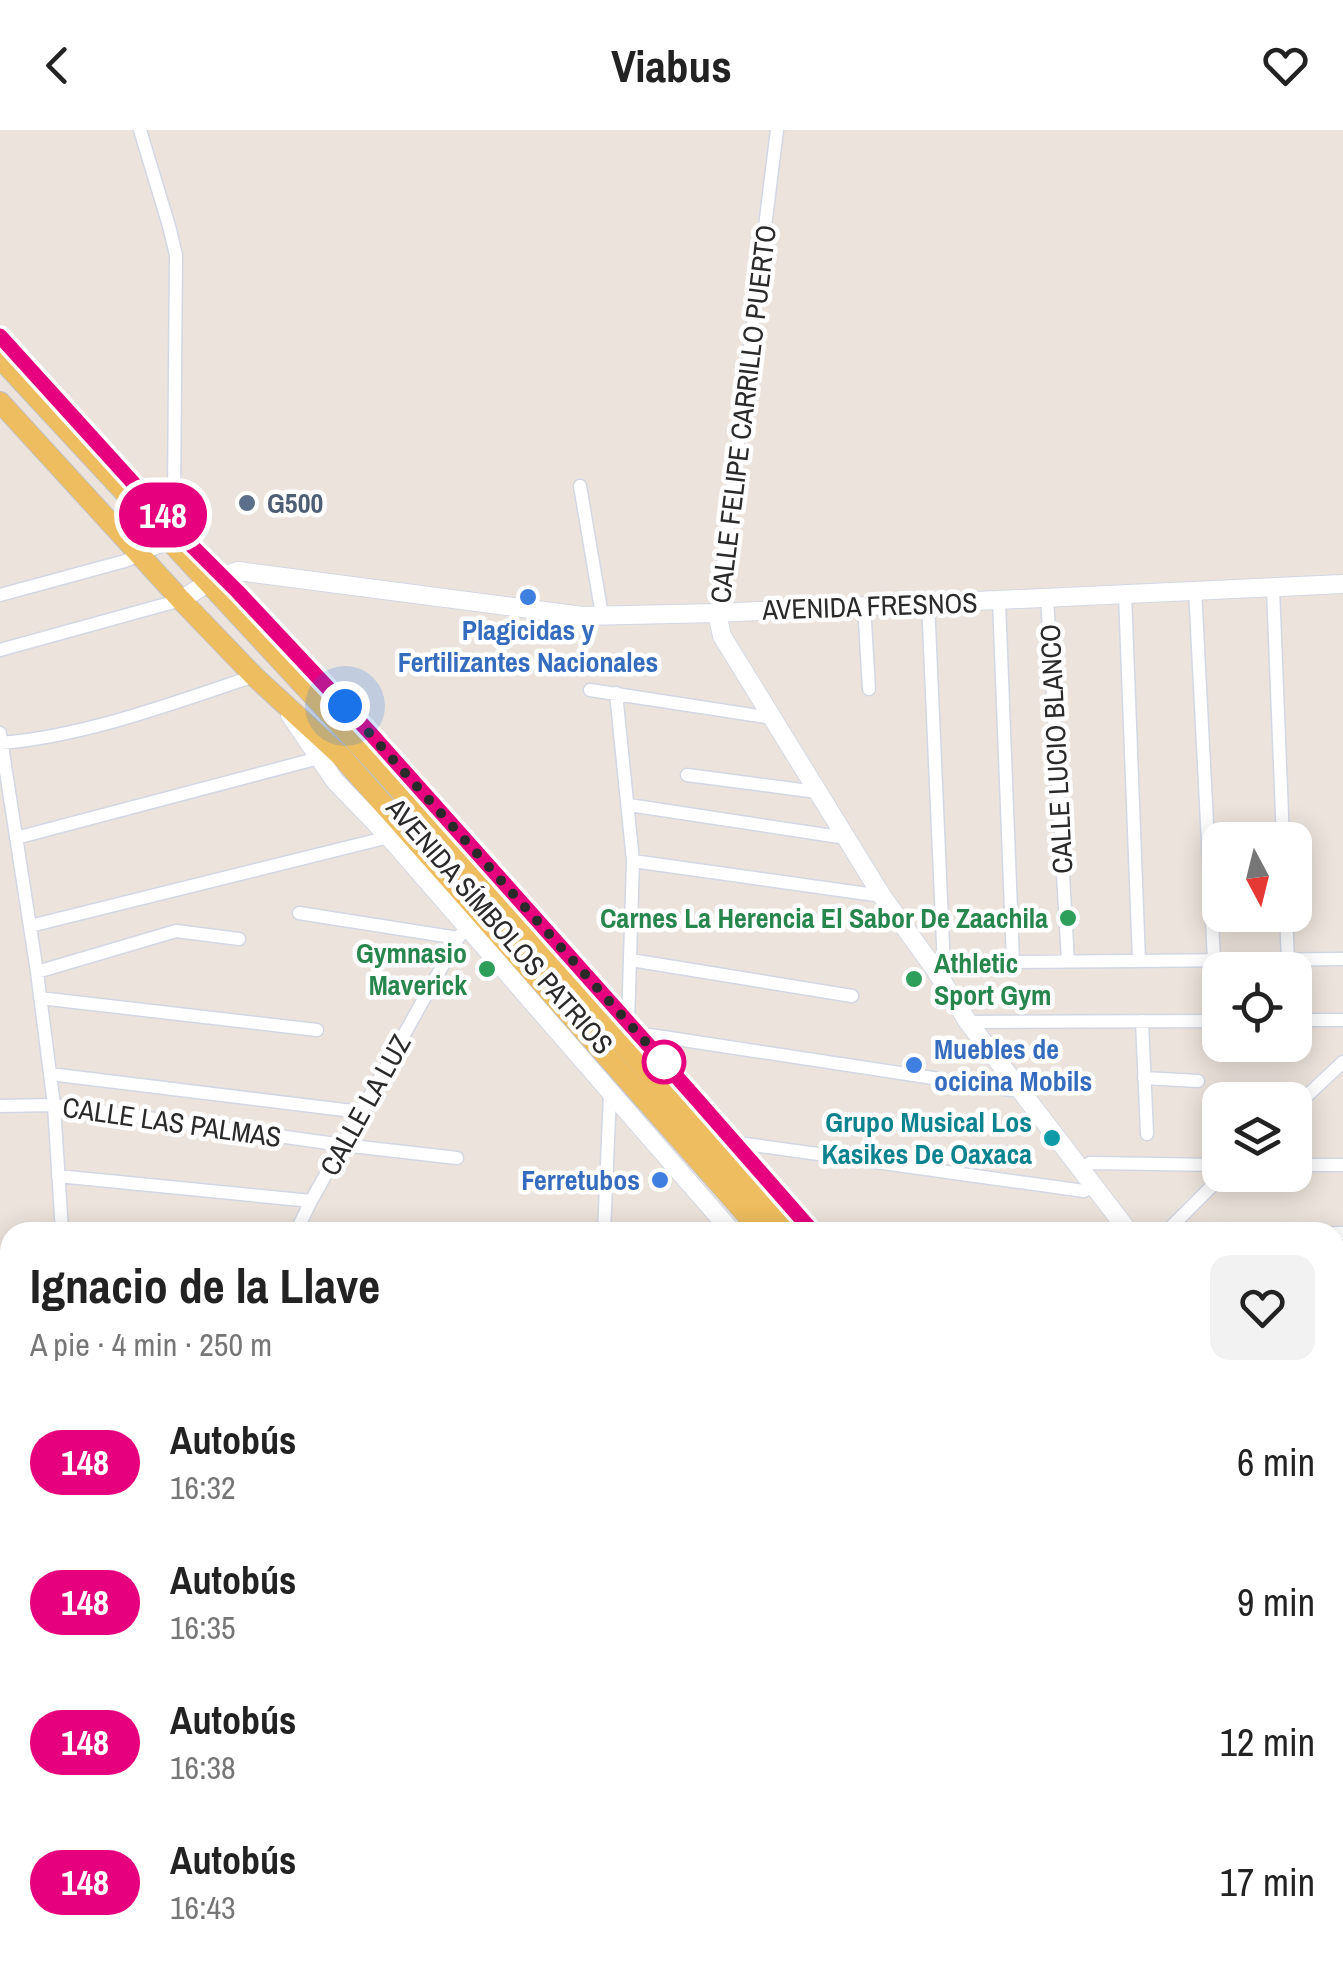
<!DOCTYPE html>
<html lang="es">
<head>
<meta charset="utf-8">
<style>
	body { margin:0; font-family:"Archivo Narrow",sans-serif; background:#f2f2f2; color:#222; height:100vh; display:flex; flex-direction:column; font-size:38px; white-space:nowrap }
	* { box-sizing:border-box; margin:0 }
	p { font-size:32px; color:#767676 }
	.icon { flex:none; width:55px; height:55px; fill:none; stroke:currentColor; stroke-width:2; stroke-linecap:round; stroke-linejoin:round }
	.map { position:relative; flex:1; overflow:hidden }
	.sheet { position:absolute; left:0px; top:1092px; width:1345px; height:752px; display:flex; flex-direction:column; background:#fff; border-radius:30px 30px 0 0; box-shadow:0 5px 25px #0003 }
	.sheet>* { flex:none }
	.badge { padding:0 20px; border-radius:32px; font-size:35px; line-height:65px }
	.needle { width:65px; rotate:173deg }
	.fabs { position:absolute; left:1202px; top:692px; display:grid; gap:20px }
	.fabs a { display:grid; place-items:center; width:110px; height:110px; border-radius:20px; background:#fff; box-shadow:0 5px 25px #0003; font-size:50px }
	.you { position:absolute; width:50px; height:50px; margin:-25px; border:8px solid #fff; border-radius:50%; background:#1a73e8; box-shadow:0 0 0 15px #1a73e833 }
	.map>.badge { position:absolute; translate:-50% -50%; box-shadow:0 0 0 5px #fff }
	.round { display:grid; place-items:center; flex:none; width:105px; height:105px; border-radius:20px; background:#f2f2f2 }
	.summary { display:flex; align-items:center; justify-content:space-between; height:170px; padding:0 30px }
	h1 { font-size:48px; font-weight:700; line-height:75px }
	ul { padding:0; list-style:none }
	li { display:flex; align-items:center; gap:30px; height:140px; padding:0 30px }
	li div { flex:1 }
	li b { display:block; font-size:38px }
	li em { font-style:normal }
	li .badge { min-width:110px; font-weight:700; text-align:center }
	header { display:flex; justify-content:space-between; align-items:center; height:130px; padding:0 30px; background:#fff; font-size:45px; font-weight:700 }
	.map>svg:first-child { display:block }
</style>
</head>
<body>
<header><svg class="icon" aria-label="back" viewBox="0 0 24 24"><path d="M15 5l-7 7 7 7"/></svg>Viabus<svg class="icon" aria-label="heart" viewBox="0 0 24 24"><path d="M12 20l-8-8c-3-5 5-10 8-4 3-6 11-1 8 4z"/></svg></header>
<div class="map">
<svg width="1343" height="1843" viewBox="0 0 1343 1843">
	<rect width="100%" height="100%" fill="#ece4dc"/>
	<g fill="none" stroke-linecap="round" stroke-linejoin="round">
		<!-- street casing -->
		<g stroke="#d2d7e3" stroke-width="15">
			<path id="street" d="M140 0 169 96 176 125 174 366 171 376 163 385
				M580 356 602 485
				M1273 458 1283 710
				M1195 459 1214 830
				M1125 464 1139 831
				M0 465 125 431 170 412
				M1047 467 1068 831
				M999 471 1013 832
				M928 472 944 837
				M864 475 869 559
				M717 483 777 0
				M0 520 181 470
				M590 560 772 588
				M616 563 633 731 628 893
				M0 603 37 842 54 975 62 1102
				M1 613C85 606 174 573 254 546
				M687 645 817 662
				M629 675 846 708
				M16 708 319 628
				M633 731 882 766
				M299 783 458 808
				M1286 785 1288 830
				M30 796 389 707
				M631 830 852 866
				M934 838 1013 832 1343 829
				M37 842 176 801 239 809
				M40 868 317 900
				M1295 890H1343
				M1142 891 1147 1004
				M968 892 1220 891
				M644 910 650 905 1012 960 1018 956
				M50 944 361 982
				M1144 948 1198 951
				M0 976 54 975 343 1015 457 1028
				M1295 977 1343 932
				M740 1018 746 1014 1084 1061 1093 1055
				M1295 1035H1343
				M1081 1039 1090 1033 1220 1035
				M58 1046 311 1071
				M1167 1101 1319 1102
				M296 1102 311 1071 458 808 467 797
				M604 1102 610 964
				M1166 1102 1223 1045
				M1335 1103H1343
				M1335 1150H1343
				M1335 1298H1343
				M1335 1398H1343
				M0 1742H10
				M100 1835V1843
				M213 1843V1835
				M301 1843V1835
				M566 1843 567 1835
				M663 1843V1835
				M724 1843V1835
				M932 1843 942 1835
				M1048 1843V1835
				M1154 1843 1155 1835
				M1231 1843 1232 1835"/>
		</g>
		<!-- secondary casing -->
		<g stroke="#d2d7e3" stroke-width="20">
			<path id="secondary" d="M0 206 174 398 237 461 372 605 813 1102
				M181 470 209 452 238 441 583 486 717 483 1343 454
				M717 483 722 506 882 766 934 838 968 892 1129 1102
				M290 585 335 651 389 707 732 1102
				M0 1316H10
				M1335 1523 1343 1522
				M0 1589H10
				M1335 1698 1343 1709
				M1335 1779 1343 1788
				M820 1843V1835"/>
		</g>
		<!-- primary casing -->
		<g stroke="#c3c3c3" stroke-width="22">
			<path id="primary" d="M0 228 381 639 788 1102
				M0 272 181 470 254 546 341 626 762 1102
				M1335 1731 1343 1740
				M1335 1752 1343 1761"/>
		</g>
		<!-- street -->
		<use href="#street" stroke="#fff" stroke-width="12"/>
		<!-- secondary -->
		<use href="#secondary" stroke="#fff" stroke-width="18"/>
		<!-- primary -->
		<use href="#primary" stroke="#eebd5f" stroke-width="20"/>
	</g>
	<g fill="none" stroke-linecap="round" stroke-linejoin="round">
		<!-- line casing -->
		<g stroke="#fff" stroke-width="22">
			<path id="line" d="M0 206 174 398 238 462 372 605 692 964 813 1102"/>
		</g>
		<!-- line -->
		<use href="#line" stroke="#e6007e" stroke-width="15"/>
		<!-- walk -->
		<path stroke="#2a2a2a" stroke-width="10" stroke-dasharray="0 18" d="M345 576 668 937 664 932"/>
	</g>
	<!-- markers -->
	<circle fill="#5c6f8a" stroke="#fff" stroke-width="4" cx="247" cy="373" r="10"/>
	<g fill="#3f7fe0" stroke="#fff" stroke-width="4">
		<circle cx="528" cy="467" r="10"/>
		<circle cx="914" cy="935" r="10"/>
		<circle cx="660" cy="1050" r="10"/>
	</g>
	<g fill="#2e9e5b" stroke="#fff" stroke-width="4">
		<circle cx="1068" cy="788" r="10"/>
		<circle cx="487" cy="839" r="10"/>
		<circle cx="914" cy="849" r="10"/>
	</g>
	<circle fill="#fff" stroke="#e6007e" stroke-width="5" cx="664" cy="932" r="20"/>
	<circle fill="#0f9aa8" stroke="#fff" stroke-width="4" cx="1052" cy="1008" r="10"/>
	<g text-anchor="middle" stroke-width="9" stroke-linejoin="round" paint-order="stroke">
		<!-- street labels -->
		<g font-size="28" fill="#2a2a2a" stroke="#fff">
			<text transform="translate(743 284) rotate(-83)" y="10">CALLE FELIPE CARRILLO PUERTO</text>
			<text transform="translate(870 476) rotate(-2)" y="10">AVENIDA FRESNOS</text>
			<text transform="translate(1056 619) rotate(-93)" y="10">CALLE LUCIO BLANCO</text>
			<text transform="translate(500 796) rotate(49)" y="10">AVENIDA SÍMBOLOS PATRIOS</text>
			<text transform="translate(365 975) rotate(-61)" y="10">CALLE LA LUZ</text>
			<text transform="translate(172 992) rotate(8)" y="10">CALLE LAS PALMAS</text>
		</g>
		<!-- service labels -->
		<g font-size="28" font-weight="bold" fill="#4e5e75" stroke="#fff" text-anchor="start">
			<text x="267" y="383">G500</text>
		</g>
		<!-- shop labels -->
		<g font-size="28" font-weight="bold" fill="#366cbe" stroke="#fff">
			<text x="528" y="510">Plagicidas y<tspan x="528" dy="32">Fertilizantes Nacionales</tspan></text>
			<text x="934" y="929" text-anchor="start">Muebles de<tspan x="934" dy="32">ocicina Mobils</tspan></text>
			<text x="640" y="1060" text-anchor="end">Ferretubos</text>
		</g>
		<!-- leisure labels -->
		<g font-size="28" font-weight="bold" fill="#27864d" stroke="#fff" text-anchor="end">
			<text x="1048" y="798">Carnes La Herencia El Sabor De Zaachila</text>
			<text x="467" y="833">Gymnasio<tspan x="467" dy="32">Maverick</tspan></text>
			<text x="934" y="843" text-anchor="start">Athletic<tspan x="934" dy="32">Sport Gym</tspan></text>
		</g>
		<!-- culture labels -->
		<g font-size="28" font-weight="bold" fill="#0d838f" stroke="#fff" text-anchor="end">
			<text x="1032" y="1002">Grupo Musical Los<tspan x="1032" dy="32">Kasikes De Oaxaca</tspan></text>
		</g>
	</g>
</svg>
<div class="fabs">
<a><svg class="needle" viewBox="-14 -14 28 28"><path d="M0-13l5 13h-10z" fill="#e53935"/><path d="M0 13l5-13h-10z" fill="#767676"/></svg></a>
<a><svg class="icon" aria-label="locate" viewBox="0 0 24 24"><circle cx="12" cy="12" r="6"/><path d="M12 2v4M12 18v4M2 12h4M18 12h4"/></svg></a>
<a><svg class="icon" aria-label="layers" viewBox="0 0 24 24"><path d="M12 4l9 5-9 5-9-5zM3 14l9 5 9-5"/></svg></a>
</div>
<div class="you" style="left:345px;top:576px"></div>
<b class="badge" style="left:163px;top:385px;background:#e6007e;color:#fff">148</b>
<section class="sheet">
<div class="summary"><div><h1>Ignacio de la Llave</h1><p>A pie · 4 min · 250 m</p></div><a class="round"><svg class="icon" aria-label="heart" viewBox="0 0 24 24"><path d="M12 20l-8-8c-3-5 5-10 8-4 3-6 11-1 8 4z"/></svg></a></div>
<ul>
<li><span class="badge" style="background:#e6007e;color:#fff">148</span><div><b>Autobús</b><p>16:32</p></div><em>6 min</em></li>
<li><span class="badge" style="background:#e6007e;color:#fff">148</span><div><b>Autobús</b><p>16:35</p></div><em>9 min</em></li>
<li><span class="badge" style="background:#e6007e;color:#fff">148</span><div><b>Autobús</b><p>16:38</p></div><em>12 min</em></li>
<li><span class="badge" style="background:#e6007e;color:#fff">148</span><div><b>Autobús</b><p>16:43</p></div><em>17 min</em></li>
</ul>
</section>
</div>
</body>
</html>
